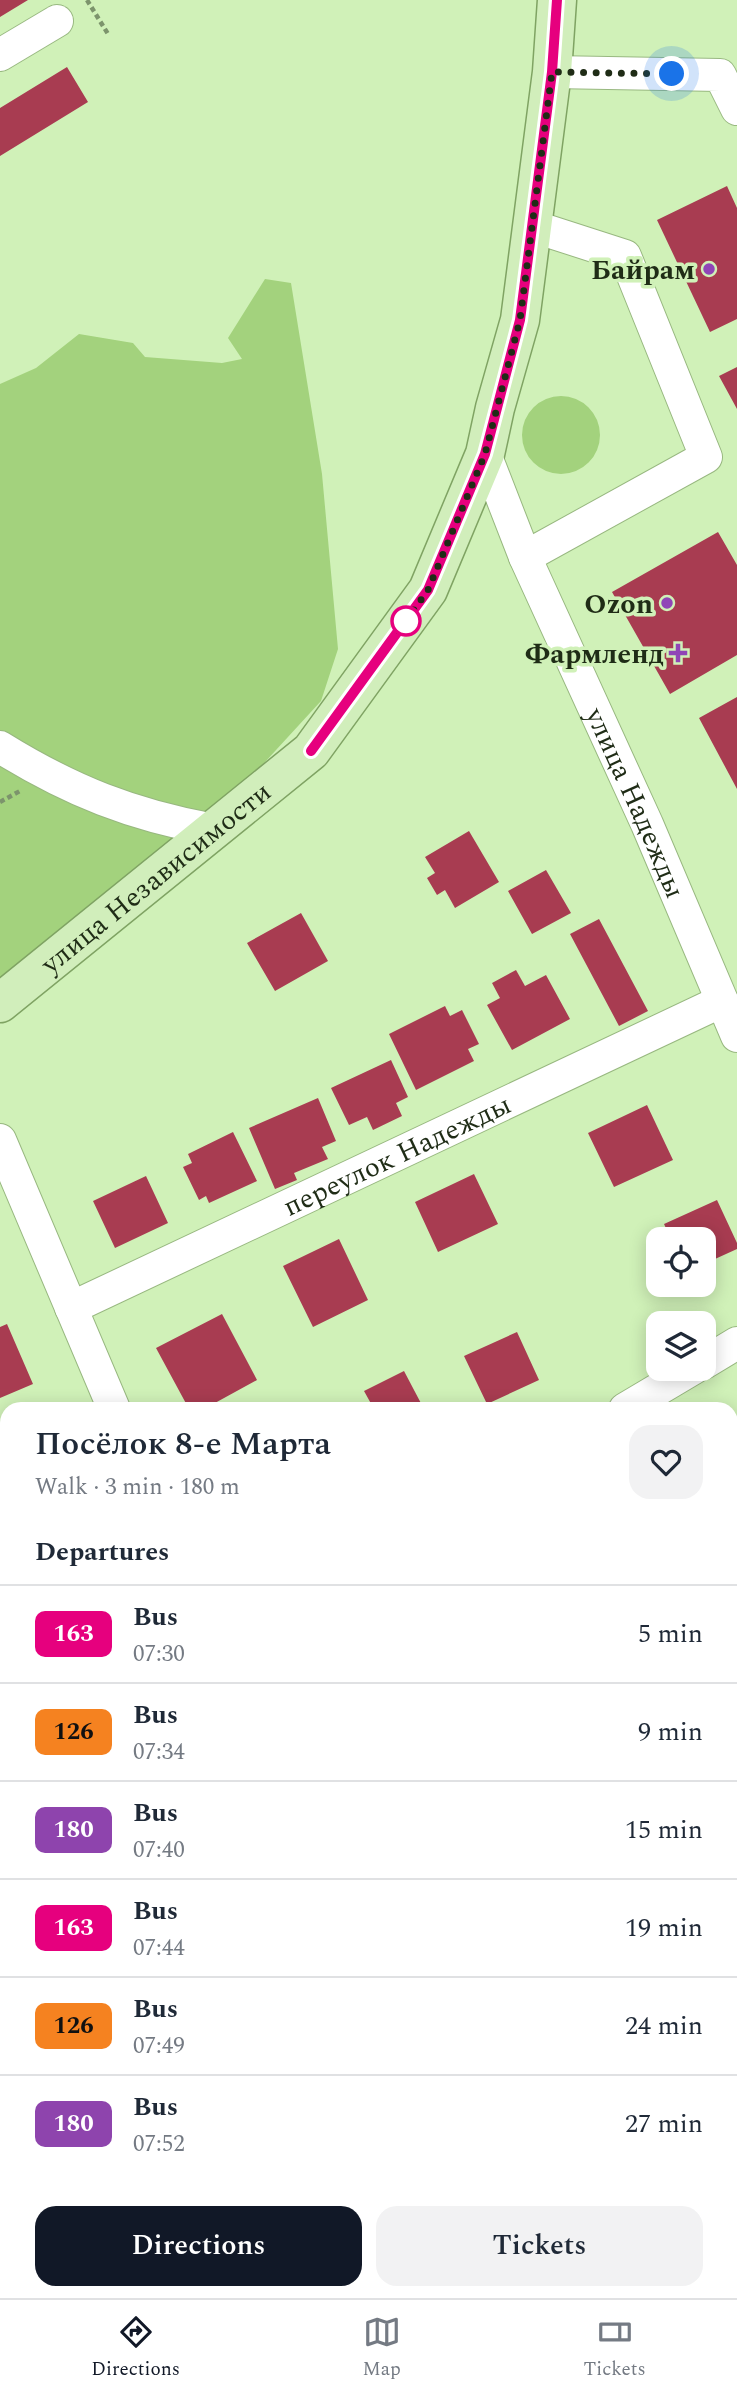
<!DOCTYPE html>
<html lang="en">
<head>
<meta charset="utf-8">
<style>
	body { margin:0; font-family:Spectral,serif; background:#f2f2f3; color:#1f2937; height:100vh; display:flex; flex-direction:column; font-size:26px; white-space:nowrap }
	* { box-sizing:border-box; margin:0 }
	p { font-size:23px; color:#747a83 }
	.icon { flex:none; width:38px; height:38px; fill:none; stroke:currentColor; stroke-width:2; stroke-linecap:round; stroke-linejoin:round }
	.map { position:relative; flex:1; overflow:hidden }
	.sheet { position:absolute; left:0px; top:1402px; width:738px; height:898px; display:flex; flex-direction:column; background:#fff; border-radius:21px 21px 0 0; box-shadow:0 4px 18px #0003 }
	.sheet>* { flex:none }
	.badge { padding:0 14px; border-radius:10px; font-size:24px; line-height:46px }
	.tools { position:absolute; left:646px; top:1227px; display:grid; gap:14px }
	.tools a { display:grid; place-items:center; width:70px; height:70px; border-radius:14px; background:#fff; box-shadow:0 4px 18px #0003; font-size:35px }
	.you { position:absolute; width:35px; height:35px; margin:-18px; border:5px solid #fff; border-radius:50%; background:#1a73e8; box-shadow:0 0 0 10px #1a73e833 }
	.map>.badge { position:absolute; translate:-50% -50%; box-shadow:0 0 0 4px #fff }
	h2 { padding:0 35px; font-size:26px; line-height:63px }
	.round { display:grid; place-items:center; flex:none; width:74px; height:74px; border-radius:21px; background:#f2f2f3 }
	.summary { display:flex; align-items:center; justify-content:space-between; height:119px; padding:0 35px }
	h1 { font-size:33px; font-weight:600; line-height:52px }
	.primary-button { display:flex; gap:14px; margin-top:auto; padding:14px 35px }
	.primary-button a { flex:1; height:80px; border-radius:21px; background:#111827; color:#fff; font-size:28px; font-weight:600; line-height:80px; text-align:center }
	.primary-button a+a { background:#f2f2f3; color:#1f2937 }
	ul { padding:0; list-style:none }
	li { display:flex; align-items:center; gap:21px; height:98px; padding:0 35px; border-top:2px solid #e0e1e3 }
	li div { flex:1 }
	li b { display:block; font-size:26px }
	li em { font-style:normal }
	li .badge { min-width:77px; font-weight:700; text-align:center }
	.tab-bar { display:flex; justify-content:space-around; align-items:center; height:98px; border-top:2px solid #e0e1e3; background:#fff; font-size:19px; color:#747a83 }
	.tab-bar a { display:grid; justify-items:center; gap:4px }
	.tab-bar .active { color:#111827 }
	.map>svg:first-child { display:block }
</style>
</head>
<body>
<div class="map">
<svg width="737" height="2298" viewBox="0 0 737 2298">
	<rect width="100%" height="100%" fill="#d0f1b8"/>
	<!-- green -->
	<path fill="#a3d27d" d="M265 279 291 283 322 474 338 649 321 701 232 798 0 1000V384L36 368 79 334 133 343 145 357 222 363 242 359 228 338Z
		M522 435a39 39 0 1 1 78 0a39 39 0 1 1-78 0Z"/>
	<!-- building -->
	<path fill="#a83c51" d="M0 0H28L0 17Z
		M67 67 88 102 0 156V108Z
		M727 186 737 208V319L710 332 657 220Z
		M737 367V409L719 376Z
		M718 532 737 565V655L670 694 612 592Z
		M737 697V789L699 718Z
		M469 831 499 882 455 908 445 890 437 895 427 878 435 873 425 857Z
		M546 870 571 913 532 934 508 891Z
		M301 913 328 961 275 991 247 943Z
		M599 919 648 1011 619 1026 570 934Z
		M516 970 525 986 546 975 570 1019 512 1050 487 1005 500 998 492 983Z
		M445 1006 450 1016 462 1010 479 1044 468 1049 474 1061 416 1090 389 1034Z
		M391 1060 408 1097 396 1103 402 1116 373 1130 367 1117 349 1125 331 1088Z
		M318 1098 336 1141 322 1147 328 1159 294 1173 297 1180 275 1189 249 1128Z
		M647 1105 673 1160 614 1187 588 1133Z
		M233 1132 257 1181 209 1203 206 1196 199 1200 183 1167 192 1163 188 1154Z
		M474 1174 498 1224 438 1252 415 1202Z
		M146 1176 168 1223 115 1248 93 1201Z
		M717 1200 737 1243V1249L704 1264V1239H671L664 1224Z
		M339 1239 368 1300 313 1327 283 1266Z
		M222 1314 257 1380 204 1409H189L156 1348Z
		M7 1324 33 1384 0 1398V1327Z
		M517 1332 539 1380 487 1404 464 1356Z
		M404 1371 424 1409H374L364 1391Z
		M7 1437V1455L1 1439Z
		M737 1581V1668L732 1660V1585Z
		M732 1803 737 1809V1831L732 1836Z
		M737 1840V1884L732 1879V1846Z
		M7 1857V1897L0 1882V1861Z
		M737 2028V2081L732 2087V2033Z
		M737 2090V2133L732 2128V2095Z
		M0 2161 7 2168V2229L5 2231 0 2226Z
		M89 2292H140L145 2298H84Z
		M321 2292H336L332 2298H328Z
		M365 2292H405L411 2298H360Z
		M631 2292H661L666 2298H626Z
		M697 2292H701L707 2298H692Z"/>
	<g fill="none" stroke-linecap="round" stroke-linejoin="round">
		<!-- minor casing -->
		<g stroke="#98b880" stroke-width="34">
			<g id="minor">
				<path d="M0 55 57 21"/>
				<path d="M552 72 720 75 737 109"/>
				<path id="s1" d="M485 454 525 557 647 824 737 1036"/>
				<path d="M525 557 706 457 625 256 532 226"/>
				<path d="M0 747C71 791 132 815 214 830"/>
				<path d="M0 1140 114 1409"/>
				<path id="s2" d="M71 1308 722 1001"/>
				<path d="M704 1363 737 1343"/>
				<path d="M625 1409 694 1368"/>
				<path d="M732 1735 737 1741"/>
				<path d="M0 1795 7 1789"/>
				<path d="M0 2031 7 2046"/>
				<path d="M732 2258 737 2264"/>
				<path d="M232 2292 237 2298"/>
			</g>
		</g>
		<!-- major casing -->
		<g stroke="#7fa363" stroke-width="41">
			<g id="major">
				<path id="s3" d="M0 1003 311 751 428 590 485 454 495 408 520 320 552 72 557 0"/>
			</g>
		</g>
		<!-- path -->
		<path stroke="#7c946c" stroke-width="4.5" stroke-dasharray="5 3.5" stroke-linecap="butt" d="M87 0 108 34
			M0 802 20 791"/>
		<!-- minor -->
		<use href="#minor" stroke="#fff" stroke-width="32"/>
		<!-- major -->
		<use href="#major" stroke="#d1eebb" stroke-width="38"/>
	</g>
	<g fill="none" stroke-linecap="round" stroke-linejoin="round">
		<!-- line casing -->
		<g stroke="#fff" stroke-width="16">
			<path id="line" d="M311 751 428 590 485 454 520 320 552 72 557 0"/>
		</g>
		<!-- line -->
		<use href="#line" stroke="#e6007e" stroke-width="10"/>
		<!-- walk -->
		<path stroke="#1f2c16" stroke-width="7" stroke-dasharray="0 12.6" d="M406 621 399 631 428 590 485 454 520 320 552 72 672 74"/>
	</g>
	<!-- markers -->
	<g fill="#9045b7" stroke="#d0f1b8" stroke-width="2.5">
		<circle cx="709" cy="269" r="7"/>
		<circle cx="667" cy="603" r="7"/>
		<path d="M674.5 642.5h7v7h7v7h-7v7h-7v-7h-7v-7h7z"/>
	</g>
	<circle fill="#fff" stroke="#e6007e" stroke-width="3.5" cx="406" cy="621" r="14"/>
	<g text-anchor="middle" stroke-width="7" stroke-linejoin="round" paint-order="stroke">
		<!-- poi labels -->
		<g font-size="28" font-weight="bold" fill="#1f2c16" stroke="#d0f1b8" text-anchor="end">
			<text x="695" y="279">Байрам</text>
			<text x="653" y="613">Ozon</text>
			<text x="664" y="663">Фармленд</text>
		</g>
		<!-- street labels -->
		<g font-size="28" fill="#1f2c16" stroke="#d0f1b8">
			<text dy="10" stroke="none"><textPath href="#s1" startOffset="380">улица Надежды</textPath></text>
			<text dy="10" stroke="none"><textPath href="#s3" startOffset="200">улица Независимости</textPath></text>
			<text dy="10" stroke="none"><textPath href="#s2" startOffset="360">переулок Надежды</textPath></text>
		</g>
	</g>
</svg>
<div class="tools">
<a><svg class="icon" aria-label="locate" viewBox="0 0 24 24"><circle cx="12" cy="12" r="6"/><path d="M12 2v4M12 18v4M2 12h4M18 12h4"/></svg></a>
<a><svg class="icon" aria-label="layers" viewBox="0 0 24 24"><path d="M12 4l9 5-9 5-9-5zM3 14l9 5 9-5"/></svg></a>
</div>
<div class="you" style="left:672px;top:74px"></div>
<section class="sheet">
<div class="summary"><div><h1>Посёлок 8-е Марта</h1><p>Walk · 3 min · 180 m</p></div><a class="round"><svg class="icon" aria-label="heart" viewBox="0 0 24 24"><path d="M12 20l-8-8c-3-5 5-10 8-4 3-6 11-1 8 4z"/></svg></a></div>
<h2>Departures</h2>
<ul>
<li><span class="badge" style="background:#e6007e;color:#fff">163</span><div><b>Bus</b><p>07:30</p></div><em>5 min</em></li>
<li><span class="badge" style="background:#f58220;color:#111">126</span><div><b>Bus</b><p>07:34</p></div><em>9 min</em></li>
<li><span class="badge" style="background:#8e44ad;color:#fff">180</span><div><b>Bus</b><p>07:40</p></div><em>15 min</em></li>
<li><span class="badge" style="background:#e6007e;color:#fff">163</span><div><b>Bus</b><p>07:44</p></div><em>19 min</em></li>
<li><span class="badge" style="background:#f58220;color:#111">126</span><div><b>Bus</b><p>07:49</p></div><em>24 min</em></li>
<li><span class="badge" style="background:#8e44ad;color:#fff">180</span><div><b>Bus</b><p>07:52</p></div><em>27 min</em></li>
</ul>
<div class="primary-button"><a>Directions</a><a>Tickets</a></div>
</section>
</div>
<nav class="tab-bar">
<a class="active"><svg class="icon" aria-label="directions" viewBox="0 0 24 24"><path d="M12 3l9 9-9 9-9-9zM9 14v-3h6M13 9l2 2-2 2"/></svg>Directions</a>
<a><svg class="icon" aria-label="map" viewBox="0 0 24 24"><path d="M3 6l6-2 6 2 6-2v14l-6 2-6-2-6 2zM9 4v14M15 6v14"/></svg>Map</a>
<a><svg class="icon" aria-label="tickets" viewBox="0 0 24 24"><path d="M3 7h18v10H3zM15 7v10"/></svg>Tickets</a>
</nav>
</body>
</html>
